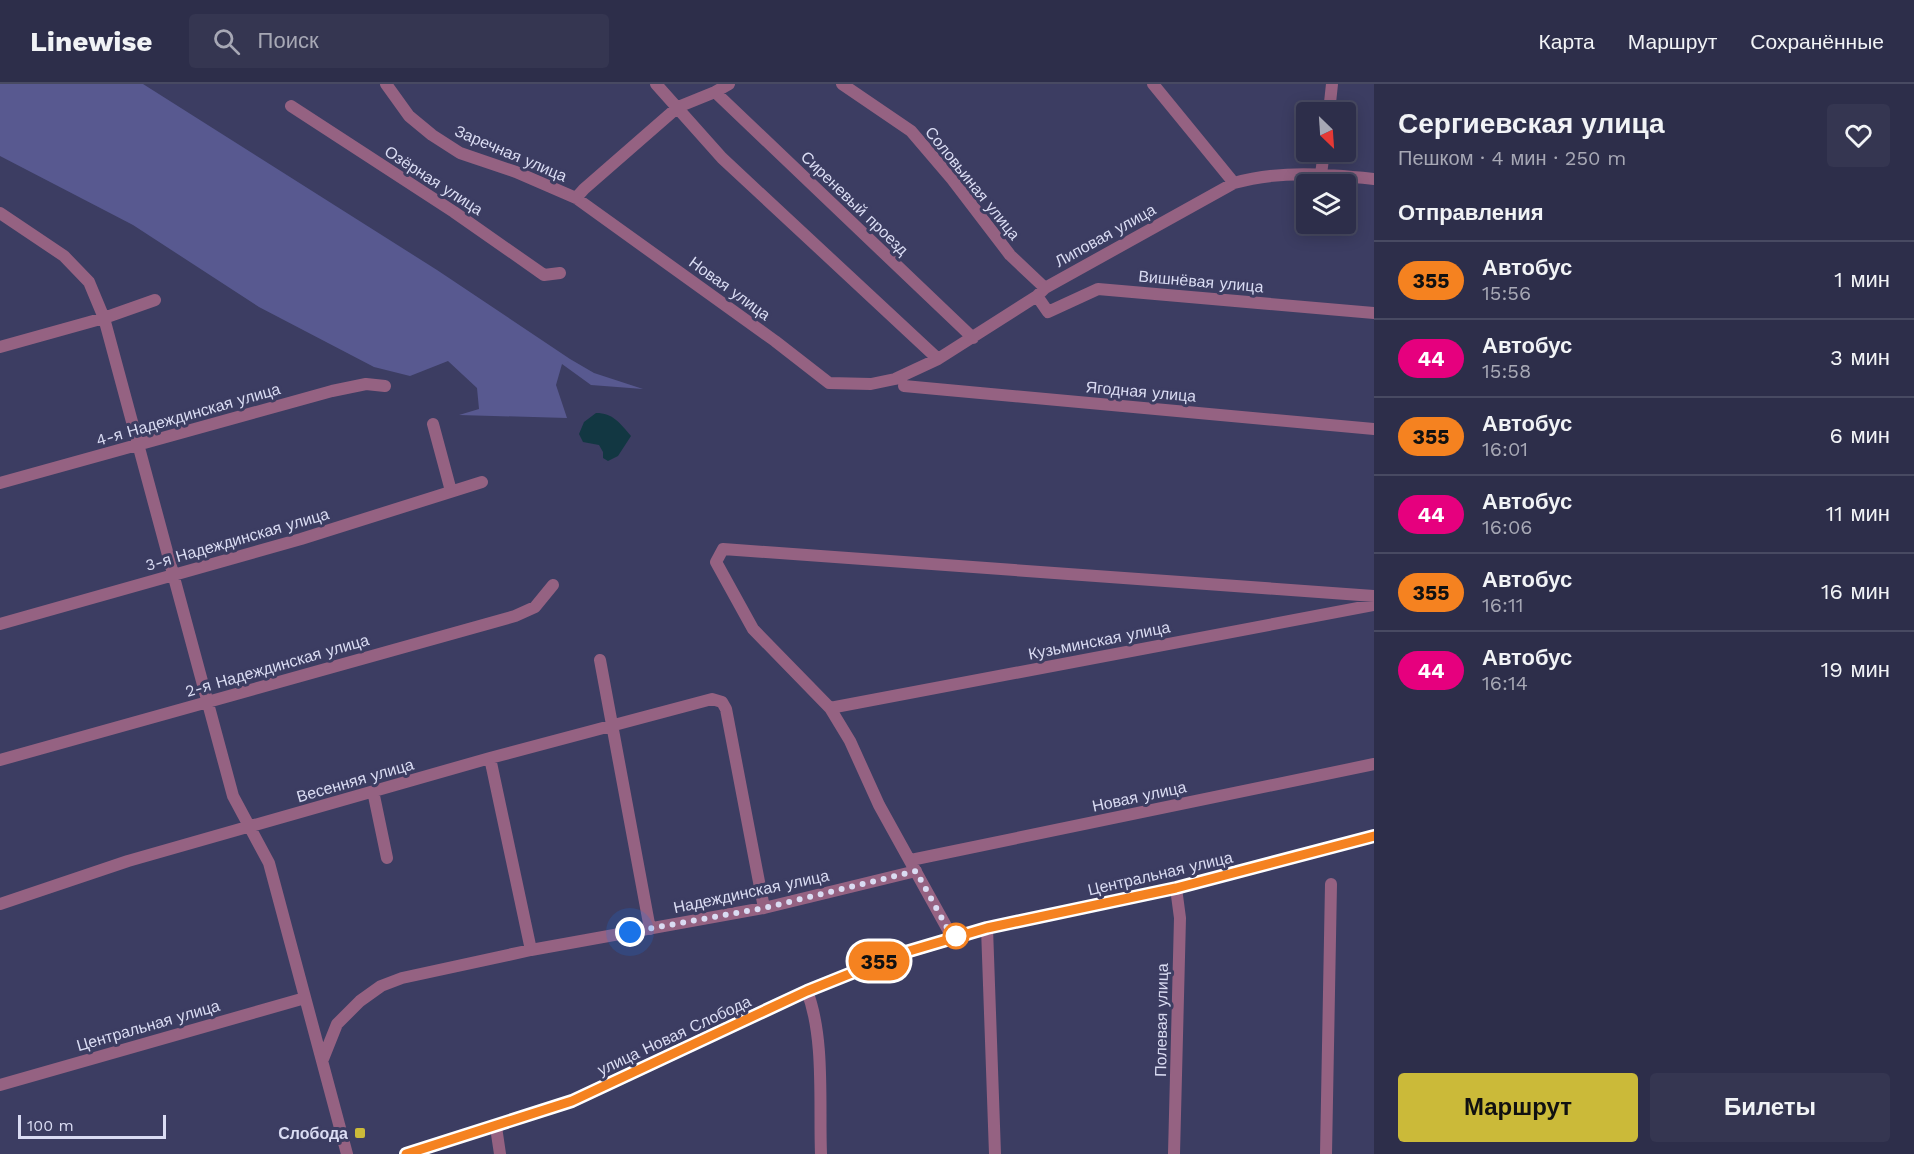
<!DOCTYPE html>
<html lang="ru">
<head>
<meta charset="utf-8">
<style>
	body { margin:0; font-family:"Work Sans",sans-serif; background:#353651; color:#f1f3f6; height:100vh; display:flex; flex-direction:column; font-size:22px; white-space:nowrap }
	* { box-sizing:border-box; margin:0 }
	p { font-size:20px; color:#a7a8b5 }
	.icon { flex:none; width:33px; height:33px; fill:none; stroke:currentColor; stroke-width:2; stroke-linecap:round; stroke-linejoin:round }
	.map { position:relative; flex:1; overflow:hidden }
	.panel { display:flex; flex-direction:column; background:#2d2e4a; width:540px }
	.panel>* { flex:none }
	.badge { padding:0 12px; border-radius:20px; font-size:21px; line-height:39px }
	.needle { width:39px; rotate:155deg }
	.controls { position:absolute; left:1296px; top:18px; display:grid; gap:12px }
	.controls a { display:grid; place-items:center; width:60px; height:60px; border-radius:6px; background:#2d2e4a; box-shadow:0 3px 15px #0003,0 0 0 2px #484a62; font-size:30px }
	.scale { position:absolute; left:18px; bottom:15px; width:148px; box-sizing:border-box; padding-left:6px; border:3px solid #dadcf3; border-top:0; font-size:16px; line-height:21px; white-space:nowrap; color:#dadcf3; -webkit-text-stroke:4px #3c3d62; paint-order:stroke }
	.you { position:absolute; width:30px; height:30px; margin:-15px; border:4px solid #fff; border-radius:50%; background:#1a73e8; box-shadow:0 0 0 9px #1a73e833 }
	.map>.badge { position:absolute; translate:-50% -50%; box-shadow:0 0 0 3px #fff }
	h2 { padding:0 24px; font-size:22px; line-height:54px }
	.round { display:grid; place-items:center; flex:none; width:63px; height:63px; border-radius:6px; background:#353651 }
	.head { display:flex; align-items:center; justify-content:space-between; height:102px; padding:0 24px }
	h1 { font-size:28px; font-weight:700; line-height:45px }
	.button { display:flex; gap:12px; margin-top:auto; padding:12px 24px }
	.button a { flex:1; height:69px; border-radius:6px; background:#cbba39; color:#111; font-size:24px; font-weight:700; line-height:69px; text-align:center }
	.button a+a { background:#353651; color:#f1f3f6 }
	ul { padding:0; list-style:none }
	li { display:flex; align-items:center; gap:18px; height:78px; padding:0 24px; border-top:2px solid #484a62 }
	li div { flex:1 }
	li b { display:block; font-size:22px }
	li em { font-style:normal }
	li .badge { min-width:66px; font-weight:700; text-align:center }
	header { display:flex; align-items:center; gap:36px; box-sizing:border-box; height:84px; padding:0 30px; background:#2d2e4a; border-bottom:2px solid #484a62 }
	header strong { font-size:28px }
	nav { display:flex; gap:33px; margin-inline-start:auto; font-size:21px }
	.search { width:420px; height:54px; background:#353651; display:flex; align-items:center; gap:15px; box-sizing:border-box; padding:0 21px; border-radius:6px; color:#a7a8b5; font-size:22px }
	main { display:flex; flex:1; min-height:0 }
	.map>svg:first-child { display:block }
</style>
</head>
<body>
<header>
<strong>Linewise</strong>
<div class="search"><svg class="icon" aria-label="search" viewBox="0 0 24 24"><circle cx="10" cy="10" r="6"/><path d="M15 15l6 6"/></svg>Поиск</div>
<nav><a>Карта</a><a>Маршрут</a><a>Сохранённые</a></nav>
</header>
<main>
<div class="map">
<svg width="1374" height="1070" viewBox="0 0 1374 1070">
	<rect width="100%" height="100%" fill="#3c3d62"/>
	<!-- green -->
	<path fill="#585990" d="M0 0H143L437 186 570 275 594 289 643 305 591 301 562 280 556 301 567 334 459 331 479 325 477 304 448 277 410 292 374 283 259 223 133 141 0 72Z"/>
	<!-- water -->
	<path fill="#123742" d="M596 329C613 329 620 339 631 352L618 372 608 377 603 374V368L599 361 583 358 579 350 584 338Z"/>
	<g fill="none" stroke-linecap="round" stroke-linejoin="round">
		<!-- minor -->
		<path stroke="#956282" stroke-width="12" d="M386 0 409 32 432 51 460 69 516 88 576 114 775 257 829 299 871 300 895 295 938 275 1037 212 1045 204 1234 99C1280 86 1327 90 1374 95
			M656 0 722 74 938 275
			M842 0 911 47 952 95 1010 171 1045 204
			M1153 0 1234 99
			M715 8 973 254
			M291 22 454 128 544 191 560 189
			M1329 28 1332 0
			M1321 90 1324 68
			M576 114 584 105 678 23 715 8 729 0
			M0 129 64 172 89 198 104 234 233 712 269 779 347 1070
			M1037 212 1048 228 1098 205 1374 229
			M0 263 104 234 155 216
			M904 302 1374 345
			M433 340 451 407
			M0 399 332 307 366 300 385 302
			M0 540 301 455 482 398
			M600 576 650 845
			M830 624 1374 521
			M490 674 531 866
			M0 676 515 532 535 523 553 501
			M373 707 387 774
			M911 776 1374 680
			M0 820 128 777 490 674 712 615 722 618 726 625 764 824
			M987 844 995 1070
			M952 853 879 721 850 657 830 624 753 545 716 478 723 465 1374 512
			M807 907C825 954 819 1019 821 1070
			M323 975 337 940 360 917 381 902 402 894 531 866 764 824 916 787
			M0 1001 305 914
			M496 1043 500 1070
			M406 1070 572 1017 807 907 882 876 987 844 1176 804 1374 752
			M1174 1070 1180 834 1176 804
			M1326 1070 1331 800"/>
	</g>
	<g fill="none" stroke-linecap="round" stroke-linejoin="round">
		<!-- line casing -->
		<g stroke="#fff" stroke-width="14">
			<path id="line" d="M406 1070 572 1017 807 907 899 870 987 844 1176 804 1374 752"/>
		</g>
		<!-- line -->
		<use href="#line" stroke="#f58220" stroke-width="9"/>
		<!-- walk -->
		<path stroke="#dadcf3" stroke-width="6" stroke-dasharray="0 10.8" d="M630 848 764 824 916 787 952 853 956 852"/>
	</g>
	<!-- markers -->
	<circle fill="#fff" stroke="#f58220" stroke-width="3" cx="956" cy="852" r="12"/>
	<rect fill="#cbba39" stroke="#3c3d62" stroke-width="2" x="354" y="1043" width="12" height="12" rx="3"/>
	<g text-anchor="middle" stroke-width="6" stroke-linejoin="round" paint-order="stroke">
		<!-- street labels -->
		<g font-size="16" fill="#dadcf3" stroke="#3c3d62">
			<text transform="translate(511 69) rotate(23)" y="6">Заречная улица</text>
			<text transform="translate(434 96) rotate(33)" y="6">Озёрная улица</text>
			<text transform="translate(973 99) rotate(51)" y="6">Соловьиная улица</text>
			<text transform="translate(855 119) rotate(44)" y="6">Сиреневый проезд</text>
			<text transform="translate(1105 151) rotate(-29)" y="6">Липовая улица</text>
			<text transform="translate(1201 197) rotate(5)" y="6">Вишнёвая улица</text>
			<text transform="translate(730 204) rotate(36)" y="6">Новая улица</text>
			<text transform="translate(1141 307) rotate(5)" y="6">Ягодная улица</text>
			<text transform="translate(188 330) rotate(-16)" y="6">4-я Надеждинская улица</text>
			<text transform="translate(237 455) rotate(-16)" y="6">3-я Надеждинская улица</text>
			<text transform="translate(1099 556) rotate(-11)" y="6">Кузьминская улица</text>
			<text transform="translate(277 581) rotate(-16)" y="6">2-я Надеждинская улица</text>
			<text transform="translate(355 696) rotate(-16)" y="6">Весенняя улица</text>
			<text transform="translate(1139 712) rotate(-12)" y="6">Новая улица</text>
			<text transform="translate(1160 789) rotate(-13)" y="6">Центральная улица</text>
			<text transform="translate(751 807) rotate(-12)" y="6">Надеждинская улица</text>
			<text transform="translate(1161 936) rotate(-89)" y="6">Полевая улица</text>
			<text transform="translate(148 941) rotate(-16)" y="6">Центральная улица</text>
			<text transform="translate(674 951) rotate(-25)" y="6">улица Новая Слобода</text>
		</g>
		<!-- poi labels -->
		<g font-size="16" font-weight="bold" fill="#dadcf3" stroke="#3c3d62" text-anchor="end">
			<text x="348" y="1055">Слобода</text>
		</g>
	</g>
</svg>
<div class="controls">
<a><svg class="needle" viewBox="-14 -14 28 28"><path d="M0-13l5 13h-10z" fill="#e53935"/><path d="M0 13l5-13h-10z" fill="#a7a8b5"/></svg></a>
<a><svg class="icon" aria-label="layers" viewBox="0 0 24 24"><path d="M12 4l9 5-9 5-9-5zM3 14l9 5 9-5"/></svg></a>
</div>
<div class="scale">100 m</div>
<div class="you" style="left:630px;top:848px"></div>
<b class="badge" style="left:879px;top:877px;background:#f58220;color:#111">355</b>
</div>
<section class="panel">
<div class="head"><div><h1>Сергиевская улица</h1><p>Пешком · 4 мин · 250 m</p></div><a class="round"><svg class="icon" aria-label="heart" viewBox="0 0 24 24"><path d="M12 20l-8-8c-3-5 5-10 8-4 3-6 11-1 8 4z"/></svg></a></div>
<h2>Отправления</h2>
<ul>
<li><span class="badge" style="background:#f58220;color:#111">355</span><div><b>Автобус</b><p>15:56</p></div><em>1 мин</em></li>
<li><span class="badge" style="background:#e6007e;color:#fff">44</span><div><b>Автобус</b><p>15:58</p></div><em>3 мин</em></li>
<li><span class="badge" style="background:#f58220;color:#111">355</span><div><b>Автобус</b><p>16:01</p></div><em>6 мин</em></li>
<li><span class="badge" style="background:#e6007e;color:#fff">44</span><div><b>Автобус</b><p>16:06</p></div><em>11 мин</em></li>
<li><span class="badge" style="background:#f58220;color:#111">355</span><div><b>Автобус</b><p>16:11</p></div><em>16 мин</em></li>
<li><span class="badge" style="background:#e6007e;color:#fff">44</span><div><b>Автобус</b><p>16:14</p></div><em>19 мин</em></li>
</ul>
<div class="button"><a>Маршрут</a><a>Билеты</a></div>
</section>
</main>
</body>
</html>
